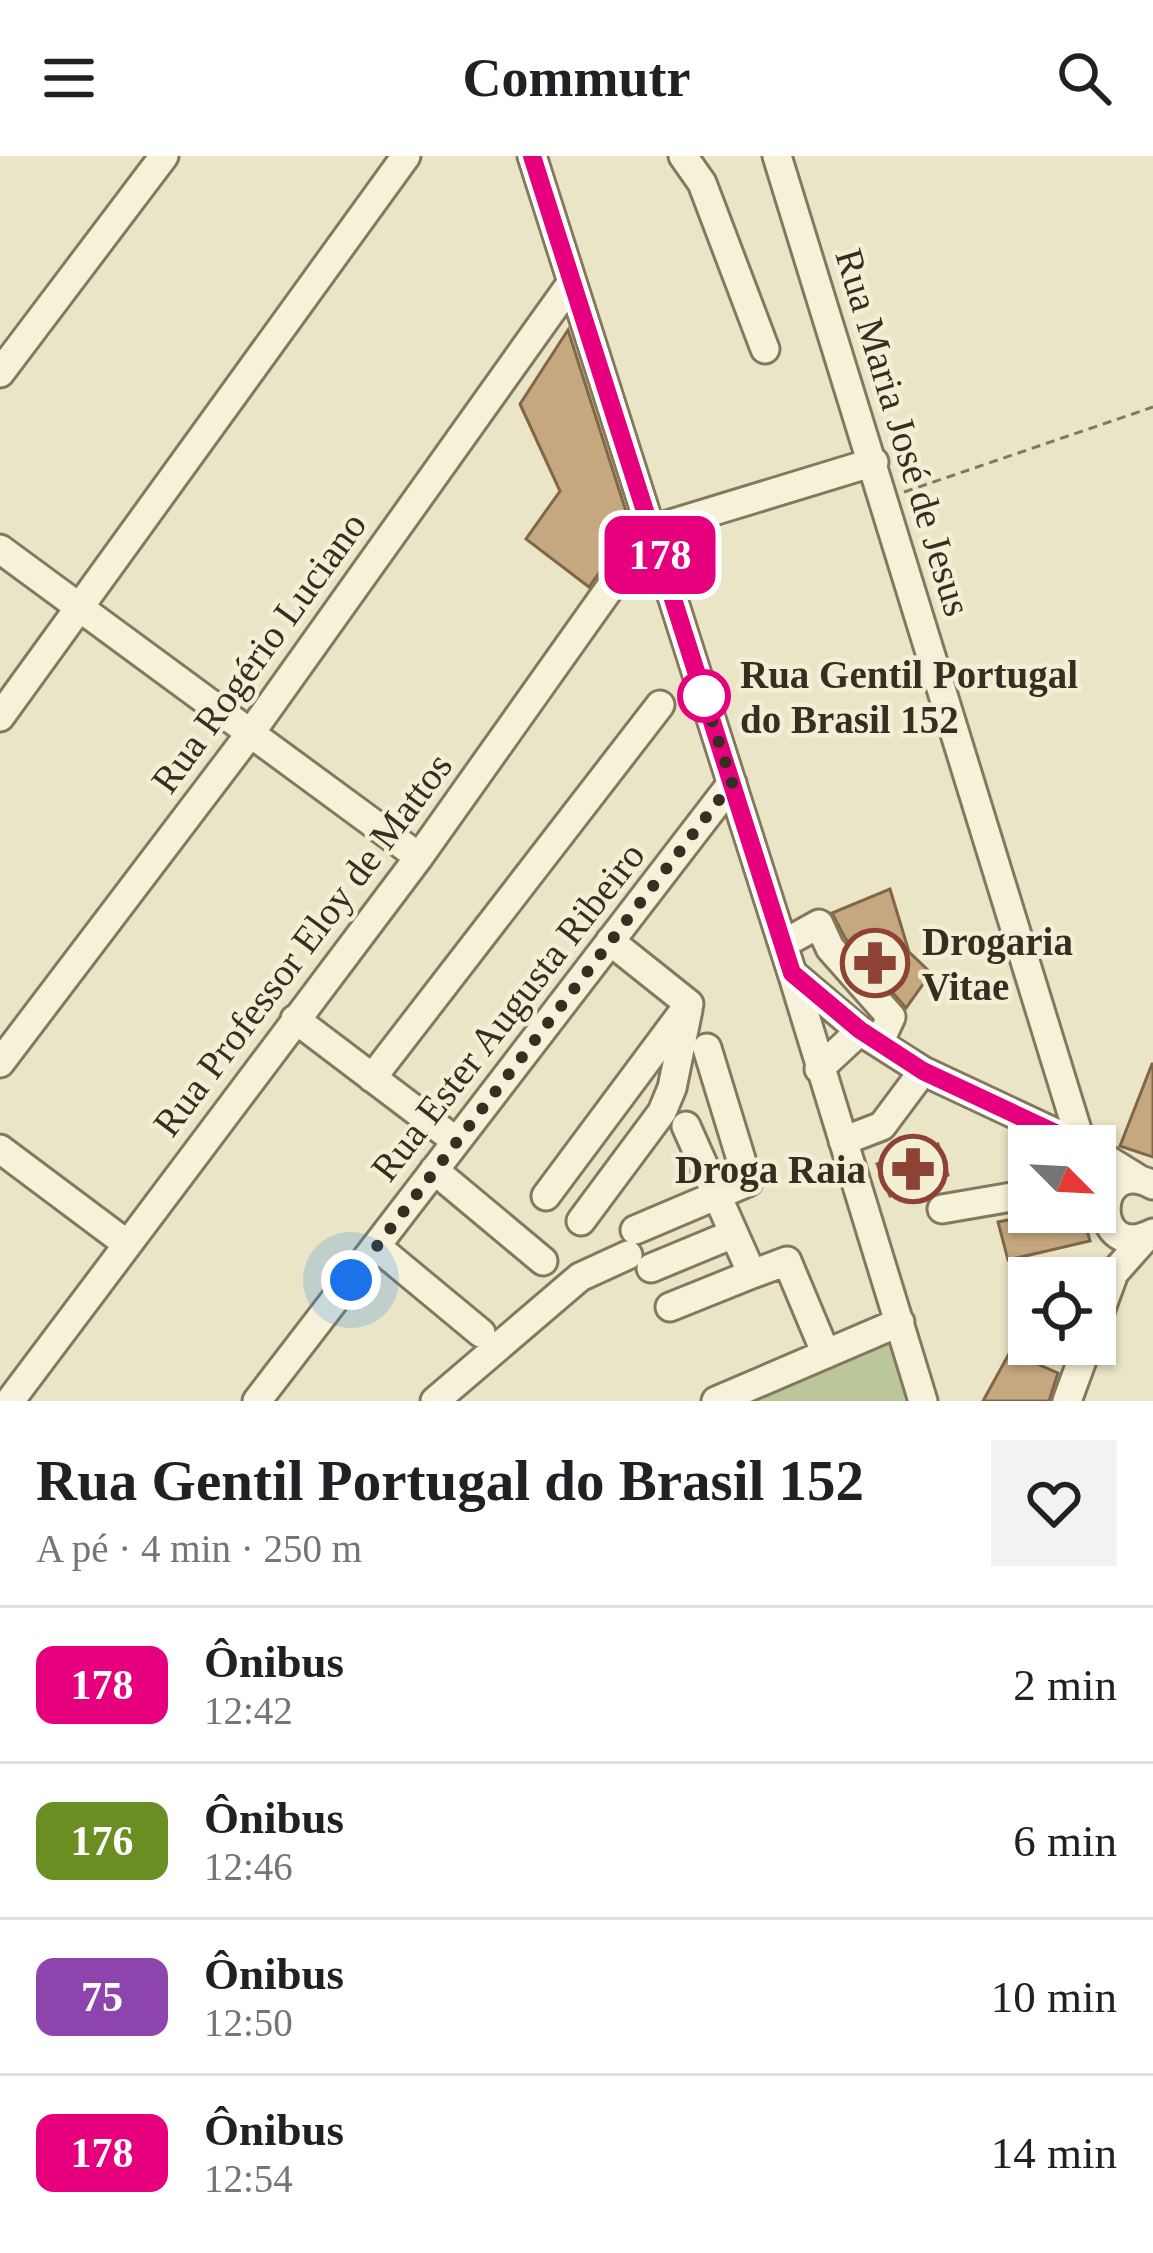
<!DOCTYPE html>
<html lang="pt">
<head>
<meta charset="utf-8">
<style>
	body { margin:0; font-family:Georgia,serif; background:#f2f2f2; color:#202124; height:100vh; display:flex; flex-direction:column; font-size:45px; white-space:nowrap }
	* { box-sizing:border-box; margin:0 }
	p { font-size:39px; color:#757577 }
	.icon { flex:none; width:66px; height:66px; fill:none; stroke:currentColor; stroke-width:2; stroke-linecap:round; stroke-linejoin:round }
	.map { position:relative; height:1245px; overflow:hidden }
	.panel { display:flex; flex-direction:column; background:#fff; flex:1 }
	.panel>* { flex:none }
	.badge { padding:0 24px; border-radius:18px; font-size:42px; line-height:78px }
	.needle { width:78px; rotate:114deg }
	.fabs { position:absolute; left:1008px; top:969px; display:grid; gap:24px }
	.fabs a { display:grid; place-items:center; width:108px; height:108px; border-radius:0px; background:#fff; box-shadow:0 3px 9px #0004; font-size:60px }
	.you { position:absolute; width:60px; height:60px; margin:-30px; border:9px solid #fff; border-radius:50%; background:#1a73e8; box-shadow:0 0 0 18px #1a73e833 }
	.map>.badge { position:absolute; translate:-50% -50%; box-shadow:0 0 0 6px #fff }
	.round { display:grid; place-items:center; flex:none; width:126px; height:126px; border-radius:0px; background:#f2f2f2 }
	.summary { display:flex; align-items:center; justify-content:space-between; height:204px; padding:0 36px }
	h1 { font-size:57px; font-weight:800; line-height:90px }
	ul { padding:0; list-style:none }
	li { display:flex; align-items:center; gap:36px; height:156px; padding:0 36px; border-top:3px solid #e0e0e0 }
	li div { flex:1 }
	li b { display:block; font-size:45px }
	li em { font-style:normal }
	li .badge { min-width:132px; font-weight:700; text-align:center }
	header { display:flex; justify-content:space-between; align-items:center; height:156px; padding:0 36px; background:#fff; font-size:54px; font-weight:800 }
	.map>svg:first-child { display:block }
</style>
</head>
<body>
<header><svg class="icon" aria-label="menu" viewBox="0 0 24 24"><path d="M4 6h16M4 12h16M4 18h16"/></svg>Commutr<svg class="icon" aria-label="search" viewBox="0 0 24 24"><circle cx="10" cy="10" r="6"/><path d="M15 15l6 6"/></svg></header>
<div class="map">
<svg width="1153" height="1245" viewBox="0 0 1153 1245">
	<rect width="100%" height="100%" fill="#eae5c6"/>
	<!-- green -->
	<path fill="#bbc79b" d="M897 1178 917 1245H744Z"/>
	<!-- building -->
	<path fill="#c5a880" stroke="#816746" stroke-width="3" d="M568 174 631 371 589 431 526 383 560 335 520 248Z
		M890 733 909 796 931 817 906 852 845 782 832 757Z
		M1152 908H1153V1001L1120 990Z
		M938 988 948 1019 890 1040 877 1008Z
		M1047 1056H1082L1090 1085 1008 1104 998 1066Z
		M1010 1196 1058 1217 1049 1245H983Z"/>
	<g fill="none" stroke-linecap="round" stroke-linejoin="round">
		<!-- minor casing -->
		<g stroke="#84785e" stroke-width="33">
			<path id="minor" d="M532 0 792 817 923 1245
				M683 0 702 27 765 193
				M777 0 1082 990
				M0 217 164 0
				M0 393 419 701
				M0 561 406 0
				M783 788 819 768 830 792 891 861 879 887
				M792 817 860 875 923 915 1083 990
				M295 863 456 985
				M0 907 252 575 572 126
				M819 913 860 875
				M372 922 660 549
				M686 970 752 1118 787 1105 826 1198
				M843 985 882 970 923 915
				M0 993 127 1088
				M1095 996 1137 1022
				M434 1014 543 1105
				M1153 1029C1091 997 1090 1109 1153 1077
				M546 1040 689 848 610 785
				M942 1053 1029 1038
				M581 1065 662 956 672 932 688 854
				M635 1074 748 1026 707 892
				M376 1090 481 1177
				M651 1112 733 1078
				M670 1151 752 1118
				M1095 1169 1114 1117 1146 1081
				M10 1245 419 701 651 374 874 306
				M257 1245 732 627
				M435 1245 580 1121 628 1099
				M716 1245 900 1166
				M1067 1245 1088 1188"/>
		</g>
		<!-- path -->
		<path stroke="#84785e" stroke-width="3" stroke-dasharray="9 6" stroke-linecap="butt" d="M904 336 1153 251"/>
		<!-- minor -->
		<use href="#minor" stroke="#f6f2d9" stroke-width="27"/>
	</g>
	<g fill="none" stroke-linecap="round" stroke-linejoin="round">
		<!-- line casing -->
		<g stroke="#fff" stroke-width="27">
			<path id="line" d="M532 0 792 817 860 874 923 915 1083 990"/>
		</g>
		<!-- line -->
		<use href="#line" stroke="#e6007e" stroke-width="18"/>
		<!-- walk -->
		<path stroke="#362e20" stroke-width="12" stroke-dasharray="0 21.6" d="M351 1124 732 627 704 540"/>
	</g>
	<!-- icons -->
	<defs>
		<g id="pharmacy-ring" transform="scale(3.45)"><circle r="9.5" fill="#f2efd5" stroke="#8d4233" stroke-width="1.5"/><path d="M-2-6h4v4h4v4h-4v4h-4v-4h-4v-4h4Z" fill="#8d4233"/></g>
	</defs>
	<g fill-rule="evenodd">
		<use href="#pharmacy-ring" x="875" y="807"/>
		<use href="#pharmacy-ring" x="913" y="1013"/>
	</g>
	<!-- markers -->
	<circle fill="#fff" stroke="#e6007e" stroke-width="6" cx="704" cy="540" r="24"/>
	<g text-anchor="middle" stroke-width="9" stroke-linejoin="round" paint-order="stroke">
		<!-- street labels -->
		<g font-size="39" fill="#362e20" stroke="#f2efd5">
			<text transform="translate(904 276) rotate(73)" y="14">Rua Maria José de Jesus</text>
			<text transform="translate(258 496) rotate(-54)" y="14">Rua Rogério Luciano</text>
			<text transform="translate(302 788) rotate(-53)" y="14">Rua Professor Eloy de Mattos</text>
			<text transform="translate(507 855) rotate(-52)" y="14">Rua Ester Augusta Ribeiro</text>
		</g>
		<!-- stop labels -->
		<g font-size="39" font-weight="bold" fill="#362e20" stroke="#f2efd5" text-anchor="start">
			<text x="740" y="532">Rua Gentil Portugal<tspan x="740" dy="45">do Brasil 152</tspan></text>
		</g>
		<!-- poi labels -->
		<g font-size="39" font-weight="bold" fill="#362e20" stroke="#f2efd5" text-anchor="start">
			<text x="922" y="799">Drogaria<tspan x="922" dy="45">Vitae</tspan></text>
			<text x="866" y="1027" text-anchor="end">Droga Raia</text>
		</g>
	</g>
</svg>
<div class="fabs">
<a><svg class="needle" viewBox="-14 -14 28 28"><path d="M0-13l5 13h-10z" fill="#e53935"/><path d="M0 13l5-13h-10z" fill="#757577"/></svg></a>
<a><svg class="icon" aria-label="locate" viewBox="0 0 24 24"><circle cx="12" cy="12" r="6"/><path d="M12 2v4M12 18v4M2 12h4M18 12h4"/></svg></a>
</div>
<div class="you" style="left:351px;top:1124px"></div>
<b class="badge" style="left:660px;top:399px;background:#e6007e;color:#fff">178</b>
</div>
<section class="panel">
<div class="summary"><div><h1>Rua Gentil Portugal do Brasil 152</h1><p>A pé · 4 min · 250 m</p></div><a class="round"><svg class="icon" aria-label="heart" viewBox="0 0 24 24"><path d="M12 20l-8-8c-3-5 5-10 8-4 3-6 11-1 8 4z"/></svg></a></div>
<ul>
<li><span class="badge" style="background:#e6007e;color:#fff">178</span><div><b>Ônibus</b><p>12:42</p></div><em>2 min</em></li>
<li><span class="badge" style="background:#6b8e23;color:#fff">176</span><div><b>Ônibus</b><p>12:46</p></div><em>6 min</em></li>
<li><span class="badge" style="background:#8e44ad;color:#fff">75</span><div><b>Ônibus</b><p>12:50</p></div><em>10 min</em></li>
<li><span class="badge" style="background:#e6007e;color:#fff">178</span><div><b>Ônibus</b><p>12:54</p></div><em>14 min</em></li>
</ul>
</section>
</body>
</html>
